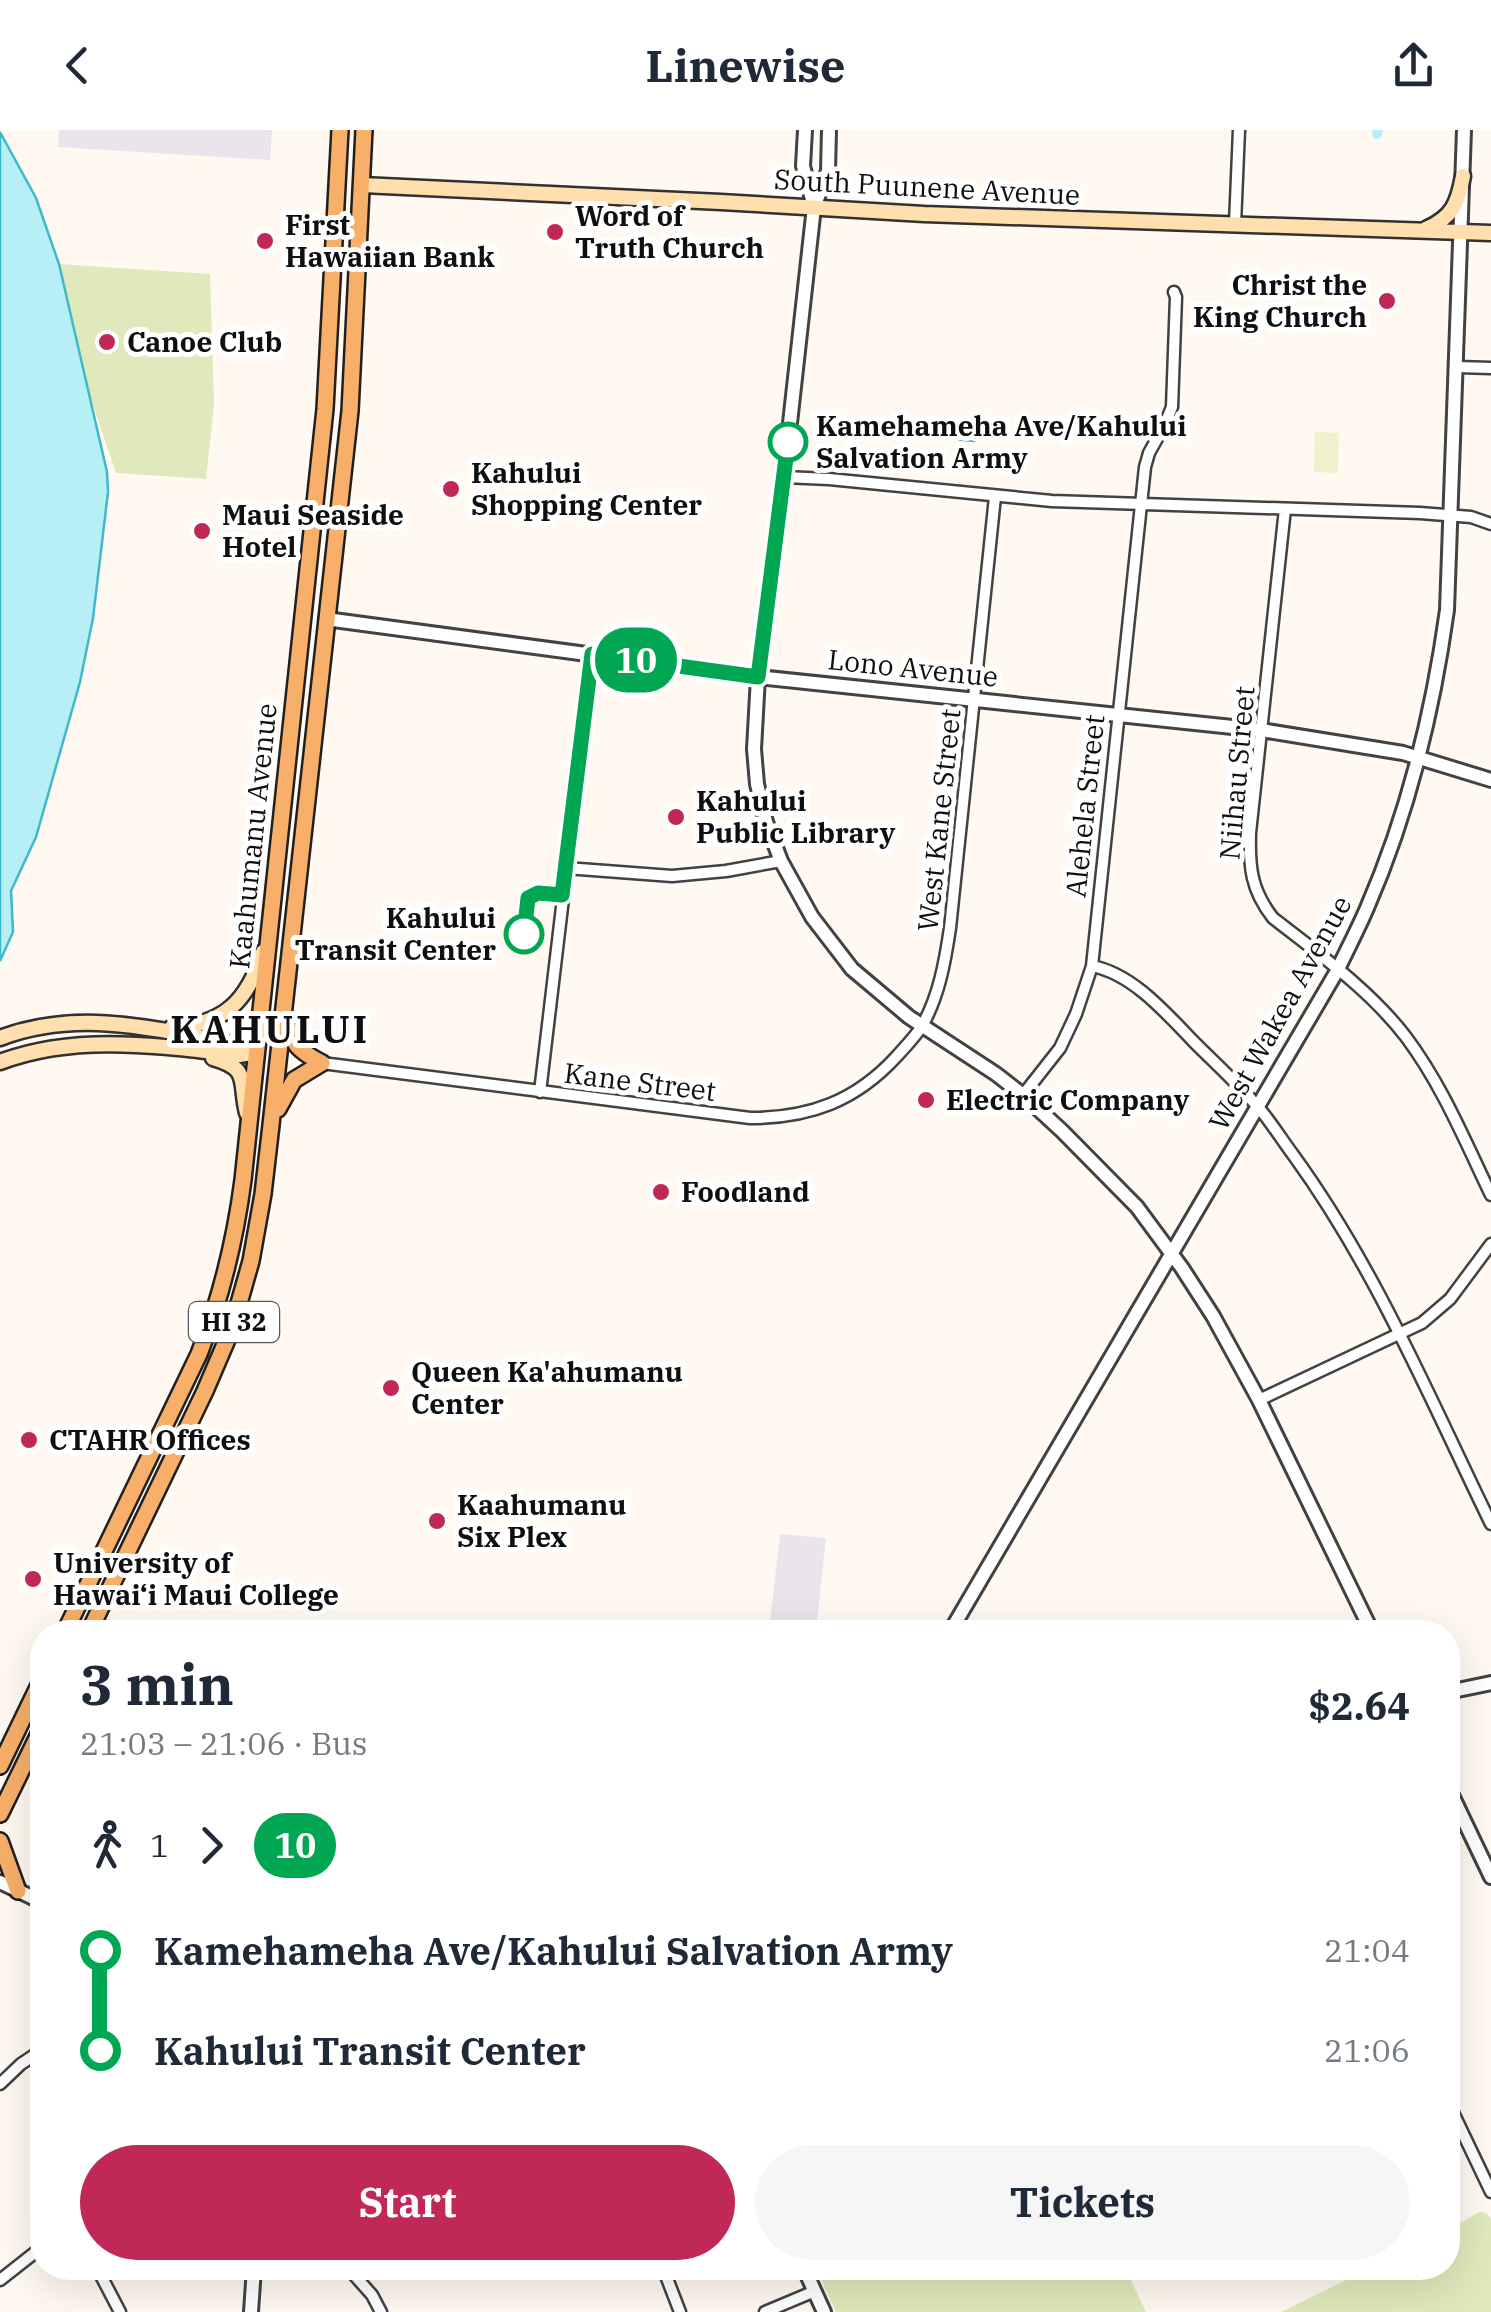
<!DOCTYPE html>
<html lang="en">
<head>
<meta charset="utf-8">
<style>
	body { margin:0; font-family:"IBM Plex Serif",serif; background:#f6f6f7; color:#1f2937; height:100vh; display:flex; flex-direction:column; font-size:38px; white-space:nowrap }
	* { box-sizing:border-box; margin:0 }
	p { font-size:32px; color:#747a83 }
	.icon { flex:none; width:55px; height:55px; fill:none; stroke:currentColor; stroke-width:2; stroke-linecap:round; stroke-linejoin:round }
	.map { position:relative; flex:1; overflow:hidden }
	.drawer { position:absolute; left:30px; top:1490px; width:1430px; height:660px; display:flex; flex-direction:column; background:#fff; border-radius:40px; box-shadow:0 10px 40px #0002 }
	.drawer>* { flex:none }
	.badge { padding:0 20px; border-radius:32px; font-size:35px; line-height:65px }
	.map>.badge { position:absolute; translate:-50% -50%; box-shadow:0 0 0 5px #fff }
	.legs { display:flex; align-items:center; gap:15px; height:110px; padding:0 50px; font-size:32px }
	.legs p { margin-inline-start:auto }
	.overview { display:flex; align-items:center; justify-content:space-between; height:170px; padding:0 50px }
	h1 { font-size:55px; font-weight:800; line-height:75px }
	.primary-button { display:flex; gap:20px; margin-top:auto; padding:20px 50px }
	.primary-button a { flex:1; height:115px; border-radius:60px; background:#bf2857; color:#fff; font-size:40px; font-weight:800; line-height:115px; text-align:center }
	.primary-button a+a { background:#f6f6f7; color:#1f2937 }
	ul { padding:0 50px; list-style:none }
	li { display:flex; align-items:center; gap:35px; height:100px; font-size:38px }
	li i { display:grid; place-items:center; width:15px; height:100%; margin:0 12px; background:currentColor }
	li i::after { content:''; width:25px; height:25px; margin:-12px; border:8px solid; border-radius:50%; background:#fff }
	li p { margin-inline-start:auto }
	li:first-child i { background:linear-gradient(#0000 50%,currentColor 0) }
	li:last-child i { background:linear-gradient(currentColor 50%,#0000 0) }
	header { display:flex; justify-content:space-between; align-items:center; height:130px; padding:0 50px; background:#fff; font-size:45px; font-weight:800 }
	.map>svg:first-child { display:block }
</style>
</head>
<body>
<header><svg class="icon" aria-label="back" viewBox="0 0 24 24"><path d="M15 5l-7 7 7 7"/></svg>Linewise<svg class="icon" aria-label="share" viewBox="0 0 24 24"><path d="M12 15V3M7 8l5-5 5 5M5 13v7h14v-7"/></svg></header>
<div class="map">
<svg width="1491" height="2182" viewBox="0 0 1491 2182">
	<rect width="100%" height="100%" fill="#fff9f1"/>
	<!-- industrial -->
	<path fill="#eae4ed" d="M59 0H272L270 30 58 17Z
		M780 1404 826 1408 816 1502H769Z"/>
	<!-- green -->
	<path fill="#dfe9bb" d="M59 134 210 144 214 274 206 349 116 343 90 266Z
		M1480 2082 1486 2083 1491 2088V2182H1281L1371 2138H1448V2099Z
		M816 2138H1125L1146 2182H836Z"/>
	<!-- pitch -->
	<path fill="#eef1cc" d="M1315 302 1339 303 1338 343 1314 342Z"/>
	<!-- water -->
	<path fill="#b6eff6" stroke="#3eb9cc" stroke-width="2.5" d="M0 2 36 68 59 134 107 342 108 362 93 488 80 552 36 707 11 761 13 802 0 831Z
		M943 289 976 292 974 311 941 308Z"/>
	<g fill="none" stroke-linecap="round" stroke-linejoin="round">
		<!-- canal -->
		<path stroke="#b6eff6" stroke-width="10" d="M1377 4 1378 0"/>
		<!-- minor casing -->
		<g stroke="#424242" stroke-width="15">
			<path id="minor" d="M1235 94 1239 0
				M1457 237 1491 238
				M784 347 829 349 1052 371 1420 383 1471 387 1491 394
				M1285 379 1250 703C1249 737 1251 760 1273 788 1319 824 1370 860 1406 907 1442 955 1465 1011 1491 1065
				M566 738 672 746 726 741 781 731
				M1092 836C1133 844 1166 883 1194 912 1215 933 1238 954 1258 977 1271 992 1282 1010 1294 1026 1376 1139 1430 1269 1491 1394
				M322 933 750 988C810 988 856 971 897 926 905 917 915 907 922 896 939 866 945 832 950 798L995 367
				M540 962 592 525
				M1023 965 1060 918 1076 884 1092 836 1145 337 1149 323 1165 294 1172 277 1176 167 1174 162
				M1259 1270 1422 1193 1450 1169 1491 1114
				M0 1954 21 1934 42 1920
				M1448 1972 1491 2062
				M97 2138 120 2182
				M348 2138 372 2165 381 2182
				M663 2138 680 2182
				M0 2150 42 2117
				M765 2182 815 2161"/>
		</g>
		<!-- tertiary casing -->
		<g stroke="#424242" stroke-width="18">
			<path id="tertiary" d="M805 0 803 36 814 77
				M829 0 828 41 814 77 784 347 758 547 754 619 757 654 766 692 781 731 812 787 852 839 909 887 996 944 1023 965 1062 1001 1137 1077 1182 1138 1213 1186 1259 1270 1372 1502
				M326 489 758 547 1261 600 1403 623 1491 650
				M950 1502 1337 841C1347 820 1358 799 1367 778 1408 684 1433 581 1447 480L1464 0
				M1448 1562 1491 1553
				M1448 1657 1491 1747
				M0 1752 42 1772
				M804 2138 824 2182
				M251 2182 254 2138"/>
		</g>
		<!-- secondary casing -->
		<g stroke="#313131" stroke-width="19">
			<path id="secondary" d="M362 55 721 72 924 84 1491 103
				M1426 99C1453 87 1458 73 1463 46
				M172 897C224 896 248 870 263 822
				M0 908C84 876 167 902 251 918L255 922
				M213 928C251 939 239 951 247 983
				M0 932C76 903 160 916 239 925L252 923"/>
		</g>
		<!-- primary casing -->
		<g stroke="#202020" stroke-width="20">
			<path id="primary" d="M285 888C293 915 297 920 322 933
				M278 979 294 950 322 933
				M65 1502 199 1224C221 1168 235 1111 243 1050L325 279 340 0
				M89 1502 205 1261 232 1198 251 1131 263 1064 271 995 350 281 364 0
				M0 1636 42 1549
				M0 1684 42 1598
				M0 1711 18 1761"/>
		</g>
		<!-- minor -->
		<use href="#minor" stroke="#fff" stroke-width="10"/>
		<!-- tertiary -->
		<use href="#tertiary" stroke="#fff" stroke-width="12"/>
		<!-- secondary -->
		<use href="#secondary" stroke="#fedfad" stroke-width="14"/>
		<!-- primary -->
		<use href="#primary" stroke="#f7af69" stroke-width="15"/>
	</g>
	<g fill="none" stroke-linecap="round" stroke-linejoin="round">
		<!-- line-1 casing -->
		<g stroke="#fff" stroke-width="22">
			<path id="line-1" d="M524 804 528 768 538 763 562 765 592 524 758 547 788 312"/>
		</g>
		<!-- line-1 -->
		<use href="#line-1" stroke="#00a651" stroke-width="15"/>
	</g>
	<!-- markers -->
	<g fill="#bf2857" stroke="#fff" stroke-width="4">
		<circle cx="555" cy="102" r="10"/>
		<circle cx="265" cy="111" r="10"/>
		<circle cx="1387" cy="171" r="10"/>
		<circle cx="107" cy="212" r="10"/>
		<circle cx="451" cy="359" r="10"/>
		<circle cx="202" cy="401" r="10"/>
		<circle cx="676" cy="687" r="10"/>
		<circle cx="926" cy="970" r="10"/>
		<circle cx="661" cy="1062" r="10"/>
		<circle cx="391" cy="1258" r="10"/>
		<circle cx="29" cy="1310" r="10"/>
		<circle cx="437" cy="1391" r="10"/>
		<circle cx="33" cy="1449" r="10"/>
	</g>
	<g fill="#fff" stroke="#00a651" stroke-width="5">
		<circle cx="788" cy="312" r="18"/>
		<circle cx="524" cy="804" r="18"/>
	</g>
	<g text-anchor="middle" stroke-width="10" stroke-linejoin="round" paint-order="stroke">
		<!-- shield labels -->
		<rect fill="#fff" stroke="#575757" stroke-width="2.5" x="189" y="1172" width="90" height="40" rx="8"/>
		<g font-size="25" font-weight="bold" fill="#0f0f0f">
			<text x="234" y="1201">HI 32</text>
		</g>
		<!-- street labels -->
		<g font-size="28" fill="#0f0f0f" stroke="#fff">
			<text transform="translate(927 57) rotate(3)" y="10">South Puunene Avenue</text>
			<text transform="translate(913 538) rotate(6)" y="10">Lono Avenue</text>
			<text transform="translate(1237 643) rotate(-85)" y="10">Niihau Street</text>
			<text transform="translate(1085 676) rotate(-84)" y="10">Alehela Street</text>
			<text transform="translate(939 690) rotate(-84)" y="10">West Kane Street</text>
			<text transform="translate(253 706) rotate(-84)" y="10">Kaahumanu Avenue</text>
			<text transform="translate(1280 883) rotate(-61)" y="10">West Wakea Avenue</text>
			<text transform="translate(640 952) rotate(7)" y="10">Kane Street</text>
		</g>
		<!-- poi labels -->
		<g font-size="28" font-weight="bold" fill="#0f0f0f" stroke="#fff" text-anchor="start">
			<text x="575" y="96">Word of<tspan x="575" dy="32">Truth Church</tspan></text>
			<text x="285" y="105">First<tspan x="285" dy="32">Hawaiian Bank</tspan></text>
			<text x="1367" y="165" text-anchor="end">Christ the<tspan x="1367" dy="32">King Church</tspan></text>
			<text x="127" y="222">Canoe Club</text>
			<text x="471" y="353">Kahului<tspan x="471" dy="32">Shopping Center</tspan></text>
			<text x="222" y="395">Maui Seaside<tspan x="222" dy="32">Hotel</tspan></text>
			<text x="696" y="681">Kahului<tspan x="696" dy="32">Public Library</tspan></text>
			<text x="946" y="980">Electric Company</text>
			<text x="681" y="1072">Foodland</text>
			<text x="411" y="1252">Queen Ka'ahumanu<tspan x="411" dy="32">Center</tspan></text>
			<text x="49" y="1320">CTAHR Offices</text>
			<text x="457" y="1385">Kaahumanu<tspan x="457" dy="32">Six Plex</tspan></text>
			<text x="53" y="1443">University of<tspan x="53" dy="32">Hawai‘i Maui College</tspan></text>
		</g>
		<!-- stop labels -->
		<g font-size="28" font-weight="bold" fill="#0f0f0f" stroke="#fff" text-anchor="start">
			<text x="816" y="306">Kamehameha Ave/Kahului<tspan x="816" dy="32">Salvation Army</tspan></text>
			<text x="496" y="798" text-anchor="end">Kahului<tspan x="496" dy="32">Transit Center</tspan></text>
		</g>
		<!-- district labels -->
		<g font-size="38" font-weight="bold" letter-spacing="2.5" fill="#0f0f0f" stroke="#fff">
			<text x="270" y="913">KAHULUI</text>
		</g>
	</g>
</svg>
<b class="badge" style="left:636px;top:530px;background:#00a651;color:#fff">10</b>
<section class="drawer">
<div class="overview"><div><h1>3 min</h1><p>21:03 – 21:06 · Bus</p></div><b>$2.64</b></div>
<div class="legs"><svg class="icon" aria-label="walk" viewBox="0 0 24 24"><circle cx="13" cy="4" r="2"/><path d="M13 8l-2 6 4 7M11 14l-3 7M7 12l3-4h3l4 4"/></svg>1<svg class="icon" aria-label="forward" viewBox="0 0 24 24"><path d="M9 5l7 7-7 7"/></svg><b class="badge" style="background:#00a651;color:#fff">10</b></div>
<ul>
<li><i style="color:#00a651"></i><b>Kamehameha Ave/Kahului Salvation Army</b><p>21:04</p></li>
<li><i style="color:#00a651"></i><b>Kahului Transit Center</b><p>21:06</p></li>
</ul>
<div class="primary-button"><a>Start</a><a>Tickets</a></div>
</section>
</div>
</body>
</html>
